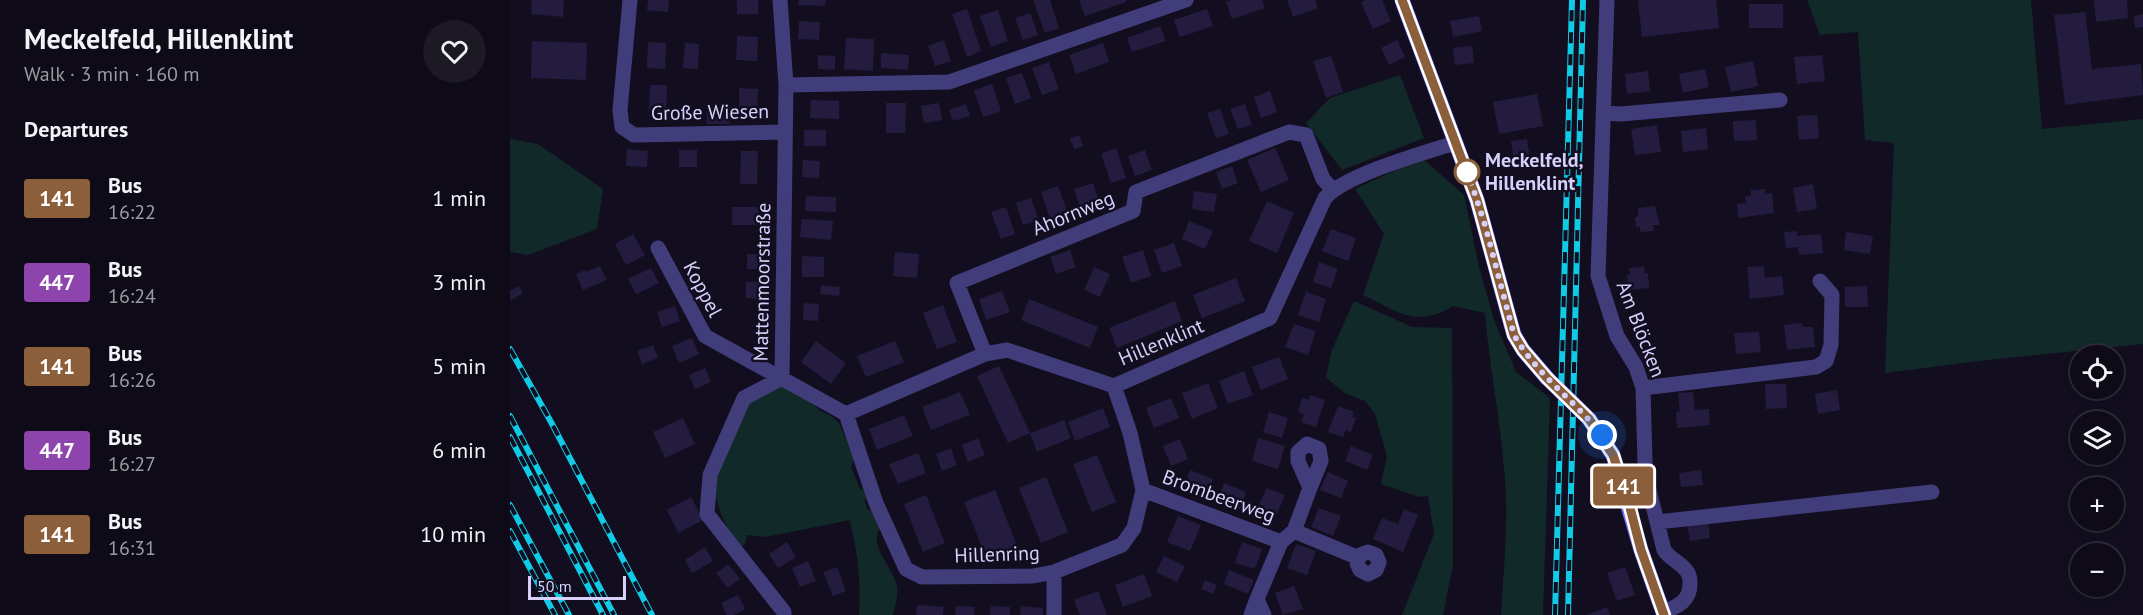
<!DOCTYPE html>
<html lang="en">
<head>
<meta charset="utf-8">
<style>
	body { margin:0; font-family:"PT Sans",sans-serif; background:#1c1824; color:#f1f3f6; height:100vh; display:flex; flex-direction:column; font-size:22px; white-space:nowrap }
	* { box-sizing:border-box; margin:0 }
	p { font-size:20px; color:#9b9aa1 }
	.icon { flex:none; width:33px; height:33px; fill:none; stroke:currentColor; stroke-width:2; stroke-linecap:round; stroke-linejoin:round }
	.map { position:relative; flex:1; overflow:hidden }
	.panel { display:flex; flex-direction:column; background:#0e0a17; width:510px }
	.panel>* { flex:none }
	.badge { padding:0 12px; border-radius:4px; font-size:21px; line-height:39px }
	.controls { position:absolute; left:1560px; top:345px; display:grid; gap:12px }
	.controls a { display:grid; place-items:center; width:54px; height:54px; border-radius:50%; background:#0e0a17; box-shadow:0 3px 9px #0003,0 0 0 2px #2e2b36; font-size:30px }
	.scale { position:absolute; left:18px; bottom:15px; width:98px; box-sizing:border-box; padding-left:6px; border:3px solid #d6d0fb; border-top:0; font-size:16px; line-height:21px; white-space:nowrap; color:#d6d0fb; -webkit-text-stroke:4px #120e1f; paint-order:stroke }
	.you { position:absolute; width:30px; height:30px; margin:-15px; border:4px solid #fff; border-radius:50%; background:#1a73e8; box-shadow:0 0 0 9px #1a73e833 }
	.map>.badge { position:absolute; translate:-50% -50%; box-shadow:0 0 0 3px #fff }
	h2 { padding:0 24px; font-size:22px; line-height:54px }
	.round { display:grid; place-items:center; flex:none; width:63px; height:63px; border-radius:32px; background:#1c1824 }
	.overview { display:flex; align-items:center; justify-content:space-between; height:102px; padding:0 24px }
	h1 { font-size:28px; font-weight:600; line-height:45px }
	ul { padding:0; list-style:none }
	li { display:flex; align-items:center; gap:18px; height:84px; padding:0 24px }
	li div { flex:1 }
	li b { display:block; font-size:22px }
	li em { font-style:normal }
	li .badge { min-width:66px; font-weight:700; text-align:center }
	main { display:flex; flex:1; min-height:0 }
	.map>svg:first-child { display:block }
</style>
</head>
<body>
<main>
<section class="panel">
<div class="overview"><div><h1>Meckelfeld, Hillenklint</h1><p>Walk · 3 min · 160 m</p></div><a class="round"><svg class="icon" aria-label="heart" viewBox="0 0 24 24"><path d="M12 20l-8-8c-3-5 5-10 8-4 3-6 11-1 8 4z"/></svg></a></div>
<h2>Departures</h2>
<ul>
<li><span class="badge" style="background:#8b5e3c;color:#fff">141</span><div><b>Bus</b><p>16:22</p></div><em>1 min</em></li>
<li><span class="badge" style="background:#8e44ad;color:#fff">447</span><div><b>Bus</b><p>16:24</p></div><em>3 min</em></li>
<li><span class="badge" style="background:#8b5e3c;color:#fff">141</span><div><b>Bus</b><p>16:26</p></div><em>5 min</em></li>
<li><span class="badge" style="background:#8e44ad;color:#fff">447</span><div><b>Bus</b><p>16:27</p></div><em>6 min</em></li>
<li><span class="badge" style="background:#8b5e3c;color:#fff">141</span><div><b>Bus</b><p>16:31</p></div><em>10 min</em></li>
</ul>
</section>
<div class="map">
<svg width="1633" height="615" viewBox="0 0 1633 615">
	<rect width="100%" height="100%" fill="#120e1f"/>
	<!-- green -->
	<path fill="#122929" d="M1297 0H1521L1532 129 1633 119V344L1468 361 1375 373 1384 143 1355 140 1348 32 1310 35Z
		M890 75 914 138 832 170 796 123 820 98Z
		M0 139 28 144 93 189 87 229 18 255 0 252Z
		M912 158 954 195 969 267 984 320 1006 372 1040 398 1033 615H991C994 566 999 516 994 468 990 416 979 365 975 313L943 306C906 329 887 311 853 295L874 234 845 189Z
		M844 301 902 327 942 328 943 564 933 615H892L924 534 918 496 909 497 871 484 877 456 865 414 855 401 835 393 816 378 821 352Z
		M257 385 278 386 311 411 321 416 329 423 344 458 341 467 350 489 359 491 361 498 354 500 358 510 368 513 372 525C356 545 382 564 387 586 389 594 385 607 383 615H349C351 578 348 557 340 520L256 537 237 535 235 544 230 547 220 534 211 514 204 490 205 473 240 402Z"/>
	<!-- building -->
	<path fill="#241c3f" d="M22 0H54L53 17 21 14Z
		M138 0H159L158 12 137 10Z
		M227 0H248V14H227Z
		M289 0H316L315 6 288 5Z
		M523 0H540L549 28 535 33Z
		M569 0H616V2L575 16Z
		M722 0H752L755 8 722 19 716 2Z
		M777 0H805L808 8 783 17Z
		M856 0H872L881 21 863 29 851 2Z
		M1128 0H1206L1209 28 1132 37Z
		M1584 0H1617L1618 18 1586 22Z
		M1239 4H1273V28H1239Z
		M457 9 471 51 457 57 442 14Z
		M697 9 703 26 670 37 664 20Z
		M488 10 498 41 481 47 470 16Z
		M1575 12 1582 69 1631 64 1633 95 1555 105 1544 15Z
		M520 13 528 35 513 40 505 18Z
		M1633 14V27L1625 28 1624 16Z
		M969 16 972 31 943 37 940 21Z
		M289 21 310 22 309 40 288 39Z
		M650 26 656 41 622 52 617 38Z
		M227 36 248 37 247 61 226 60Z
		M336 38 364 39 363 71 334 69Z
		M434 40 441 61 425 66 418 46Z
		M887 40 895 57 879 65 871 48Z
		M22 41 77 43 76 80 21 78Z
		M138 42 156 43 155 69 137 68Z
		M175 43 189 44 188 69 173 68Z
		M593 43 599 62 566 74 559 55Z
		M962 46 964 63 945 65 943 48Z
		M371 53 399 55 398 70 371 68Z
		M308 55 325 56V70L308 69Z
		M1312 55 1315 81 1287 84 1284 57Z
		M821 56 833 92 816 98 803 61Z
		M1243 61 1248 86 1221 92 1215 67Z
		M539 62 549 89 532 95 522 68Z
		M1195 69 1199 87 1173 93 1169 74Z
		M1138 71 1140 91 1117 94 1115 74Z
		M512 73 521 98 505 104 496 78Z
		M482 84 491 111 473 117 464 90Z
		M140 85H157L156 113 139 112Z
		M229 88 248 89 247 115 229 114Z
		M760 91 767 112 751 118 744 97Z
		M1027 94 1033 126 989 134 983 102Z
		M301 100 329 101V119L300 118Z
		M376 103H396L395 133H376Z
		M429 103 432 120 414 123 411 106Z
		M456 104 460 116 443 121 439 110Z
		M735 104 742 125 728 129 720 109Z
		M197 108H220V124H197Z
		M710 109 719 134 706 138 697 113Z
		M1307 115 1309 138 1289 140 1287 116Z
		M1246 120 1247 140 1224 141 1223 121Z
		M1147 125 1151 152 1125 155 1121 129Z
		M1196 128 1198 149 1173 152 1171 131Z
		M294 130H316V146H294Z
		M569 135 573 146 564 149 560 138Z
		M1017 139 1021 165 1005 167 1001 141Z
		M606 148 616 178 601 183 591 154Z
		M765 148 779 180 751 192 737 160Z
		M117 149 138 151 137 167 116 166Z
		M169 150H187V167H169Z
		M635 150 642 170 625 176 618 156Z
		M231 151H248L247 184H230Z
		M293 160 310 161 309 178 292 177Z
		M722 166 728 183 712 189 706 172Z
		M583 183 591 207 572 214 564 189Z
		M1303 184 1307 209 1287 212 1283 188Z
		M548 186 560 219 542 225 531 192Z
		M1255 189V194L1262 193 1264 213 1228 218 1227 204 1236 203 1235 196H1241V190Z
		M684 191 707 194 704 212 682 209Z
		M296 196 326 197V212L295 211Z
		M521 198 529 220 513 225 506 203Z
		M757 201 784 213 767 253 739 241Z
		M1145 206 1150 225H1143L1144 231 1130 232V227H1126L1125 217H1128V208Z
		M222 207H249V225H222Z
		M496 207 505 234 491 239 481 212Z
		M292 219 323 221 321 240 290 237Z
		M679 221 703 231 695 249 672 239Z
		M821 229 846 238 838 261 812 251Z
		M1287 231V236L1311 234 1313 253 1289 255 1288 247 1276 248 1274 232Z
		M1336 232 1363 236 1360 254 1334 250Z
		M123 234 135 255 116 265 105 244Z
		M664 243 672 266 652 273 644 250Z
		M560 250 566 267 546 274 540 257Z
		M633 250 641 276 621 283 612 257Z
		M385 252 409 254 407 278 383 276Z
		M237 254H255L254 269H237Z
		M292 256 314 257V277H292Z
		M809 262 828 269 821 288 803 282Z
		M90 266 97 280 73 290 66 274 75 270 76 272Z
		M1254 266 1255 278 1272 276 1274 295 1240 299 1237 267Z
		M584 267 600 274 590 297 574 290Z
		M1134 267 1135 273H1138L1139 288 1118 290 1117 275H1120L1119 268Z
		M141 268 149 283 126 294 118 279Z
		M726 278 735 301 692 318 683 295Z
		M236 282H255L254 299 236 298Z
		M311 285 330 287 329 296 310 294Z
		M9 286 13 293 0 301V291Z
		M1357 286 1358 307H1335V287Z
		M492 291 500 312 476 320 469 299Z
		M796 292 816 299 809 322 788 315Z
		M519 299 588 327 580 348 511 320Z
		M665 301 672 321 607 348 599 328Z
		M294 303 309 304 308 321 293 320Z
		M433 305 447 342 427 349 413 313Z
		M165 306 170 321 152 327 147 312Z
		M1292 323 1293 327H1303L1305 347 1277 350 1274 325Z
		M784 324 806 331 798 355 775 347Z
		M1249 332 1251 352 1226 354 1224 333Z
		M182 338 189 354 169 363 162 346Z
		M306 341 336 363 321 384 291 362Z
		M385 341 394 362 356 377 347 356Z
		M143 345 148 358 132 364 127 351Z
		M769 357 778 379 751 390 742 367Z
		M489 366 520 433 498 443 467 376Z
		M195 368 201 382 185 389 179 375Z
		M734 371 743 395 718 404 709 381Z
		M698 383 708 408 682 419 672 393Z
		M1255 384H1276L1277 408 1256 409Z
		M1327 390 1330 410 1308 414 1305 394Z
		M450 392 460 415 421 430 412 407Z
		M1183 392 1185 410 1199 409 1200 425 1167 428 1166 412 1170 411 1168 393Z
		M800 395 815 400 806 427 791 422 794 414 788 412 792 398 799 400Z
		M661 398 669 418 644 428 636 408Z
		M828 406 844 412 842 417 846 418 841 432 836 430 833 437 818 432Z
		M593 408 600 427 565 441 558 422Z
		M759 412 778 418 772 438 753 432Z
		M394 415 403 436 367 450 359 429Z
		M173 418 185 444 155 458 143 432Z
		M554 420 561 438 527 452 520 433Z
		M468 438 475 455 458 462 452 445Z
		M748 438 775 446 768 469 742 461Z
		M670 439 678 459 661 466 653 446Z
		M841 446 863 455 857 470 835 461Z
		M441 448 447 465 432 471 426 454Z
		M408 453 416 473 388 484 379 464Z
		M587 455 606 502 582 512 563 464Z
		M680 470 703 479 695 499 672 491Z
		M1191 470 1193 485 1171 487 1169 473Z
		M818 472 838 481 831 498 810 490Z
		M536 477 558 532 531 543 509 488Z
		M714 483 736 492 730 509 707 501Z
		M757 488 775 495 764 521 745 513Z
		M485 490 508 548 477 560 454 502Z
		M416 495 435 543 413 552 394 504Z
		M181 497 193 520 168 533 157 510Z
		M809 508 831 516 823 536 801 527Z
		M894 509 908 515 893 552 863 539 872 518 888 524Z
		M668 516 691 525 680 551 657 542Z
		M1198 521 1200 538 1180 541 1177 524Z
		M277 542 286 557 268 568 259 554Z
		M732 542 752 549 745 569 725 563Z
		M786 544 806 551 797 575 777 568Z
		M195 547 203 561 182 573 175 560Z
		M654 556 675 566 667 582 646 572Z
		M298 561 306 581 290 587 282 568Z
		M218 564 230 579 218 588 206 573Z
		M327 567 336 591 323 596 313 572Z
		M1115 567 1125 595 1107 601 1097 573Z
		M719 570 744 580 738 594 714 584Z
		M634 574 642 596 613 607 605 585Z
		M695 580 707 585 703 594 691 589Z
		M784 586 793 609 773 615 765 593Z
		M588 591 597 615H570L564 600Z
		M228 595 235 609 224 615H217L211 603Z
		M407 605 434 607 433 615H406Z
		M446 606 465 607 464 615H445Z
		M481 606 500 607V615H480Z
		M511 606 533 608V615H510Z
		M1097 607 1100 615H1077Z"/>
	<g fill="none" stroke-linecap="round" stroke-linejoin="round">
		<!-- street -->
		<path stroke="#413d7b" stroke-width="15" d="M120 0 110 110 112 127 124 135 275 132
			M270 0 276 85 272 378 234 398 200 475 197 514 274 612V615
			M1097 0 1088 276 1107 336 1126 367 1133 388 1135 462 1138 486 1154 550C1161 560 1168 561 1175 569 1179 573 1180 577 1180 582 1181 600 1168 607 1153 612
			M276 85 439 82 676 0
			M1094 113 1111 114 1270 100
			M148 248 195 336 336 414 475 354 497 350 604 386 760 318 815 198C835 175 913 153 945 143
			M475 354 447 283 623 211 626 192 779 132 796 135 813 179 822 189
			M1133 388 1306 367 1316 361 1321 345 1322 295 1310 281
			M336 414 366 503 396 569 412 577 523 576 544 572 612 545 624 528 633 490 620 433 604 386
			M633 490 771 542 747 599
			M1147 522 1422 492
			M784 531 849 558 850 555 858 552 866 555 869 562 866 570 858 574 850 570 847 563 849 558
			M771 542 784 531 800 488 788 461V452L797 444 809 449 811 461 800 488
			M544 615V572
			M741 615 747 599 754 615"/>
		<!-- secondary -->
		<path stroke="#766ef4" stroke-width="15" d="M892 0 967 200 1004 335 1013 350 1037 378
			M1079 419 1103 455 1131 550 1154 615"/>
		<!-- rail casing -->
		<g stroke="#11cae6" stroke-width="6">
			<path id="rail" d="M0 349 41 422 142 615
				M0 416 104 615
				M0 437 93 615
				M0 505 59 615
				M0 531 45 615
				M1045 615 1062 0
				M1058 615 1073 0"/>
		</g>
		<!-- rail -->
		<use href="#rail" stroke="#120e1f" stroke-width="4" stroke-dasharray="11" stroke-linecap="butt"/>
		<!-- secondary-bridge -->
		<path stroke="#766ef4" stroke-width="15" d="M1037 378 1079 419"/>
	</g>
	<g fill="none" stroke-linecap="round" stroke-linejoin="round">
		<!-- line casing -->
		<g stroke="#fff" stroke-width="14">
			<path id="line" d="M892 0 967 200 1004 335 1013 350 1037 378 1079 419 1103 455 1117 496 1131 550 1154 615"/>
		</g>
		<!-- line -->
		<use href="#line" stroke="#8b5e3c" stroke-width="9"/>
		<!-- walk -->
		<path stroke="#d6d0fb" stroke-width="6" stroke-dasharray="0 10.8" d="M957 172 956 167 975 225 1004 335C1026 374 1064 400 1092 435"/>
	</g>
	<!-- markers -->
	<circle fill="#fff" stroke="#8b5e3c" stroke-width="3" cx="957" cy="172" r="12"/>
	<g text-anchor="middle" stroke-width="5" stroke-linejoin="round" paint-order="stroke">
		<!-- street labels -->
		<g font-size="20" fill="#d6d0fb" stroke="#120e1f">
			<text transform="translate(200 112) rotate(-1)" y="7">Große Wiesen</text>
			<text transform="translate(563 213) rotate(-22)" y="7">Ahornweg</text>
			<text transform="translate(252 282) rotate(-89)" y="7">Mattenmoorstraße</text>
			<text transform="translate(193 289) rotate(62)" y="7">Koppel</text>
			<text transform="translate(1131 329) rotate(69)" y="7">Am Blöcken</text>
			<text transform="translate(651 342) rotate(-23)" y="7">Hillenklint</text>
			<text transform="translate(709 496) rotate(20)" y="7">Brombeerweg</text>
			<text transform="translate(487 554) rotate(-2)" y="7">Hillenring</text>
		</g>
		<!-- stop labels -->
		<g font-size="20" font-weight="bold" fill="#d6d0fb" stroke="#120e1f" text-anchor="start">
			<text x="975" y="167">Meckelfeld,<tspan x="975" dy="23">Hillenklint</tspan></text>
		</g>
	</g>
</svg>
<div class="controls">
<a><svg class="icon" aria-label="locate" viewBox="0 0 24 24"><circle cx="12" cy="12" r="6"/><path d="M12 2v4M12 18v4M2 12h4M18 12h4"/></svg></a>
<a><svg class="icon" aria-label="layers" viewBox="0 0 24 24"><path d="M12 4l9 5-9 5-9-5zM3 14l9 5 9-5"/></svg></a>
<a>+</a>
<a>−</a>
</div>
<div class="scale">50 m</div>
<div class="you" style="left:1092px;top:435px"></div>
<b class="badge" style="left:1113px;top:486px;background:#8b5e3c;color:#fff">141</b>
</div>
</main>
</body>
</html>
